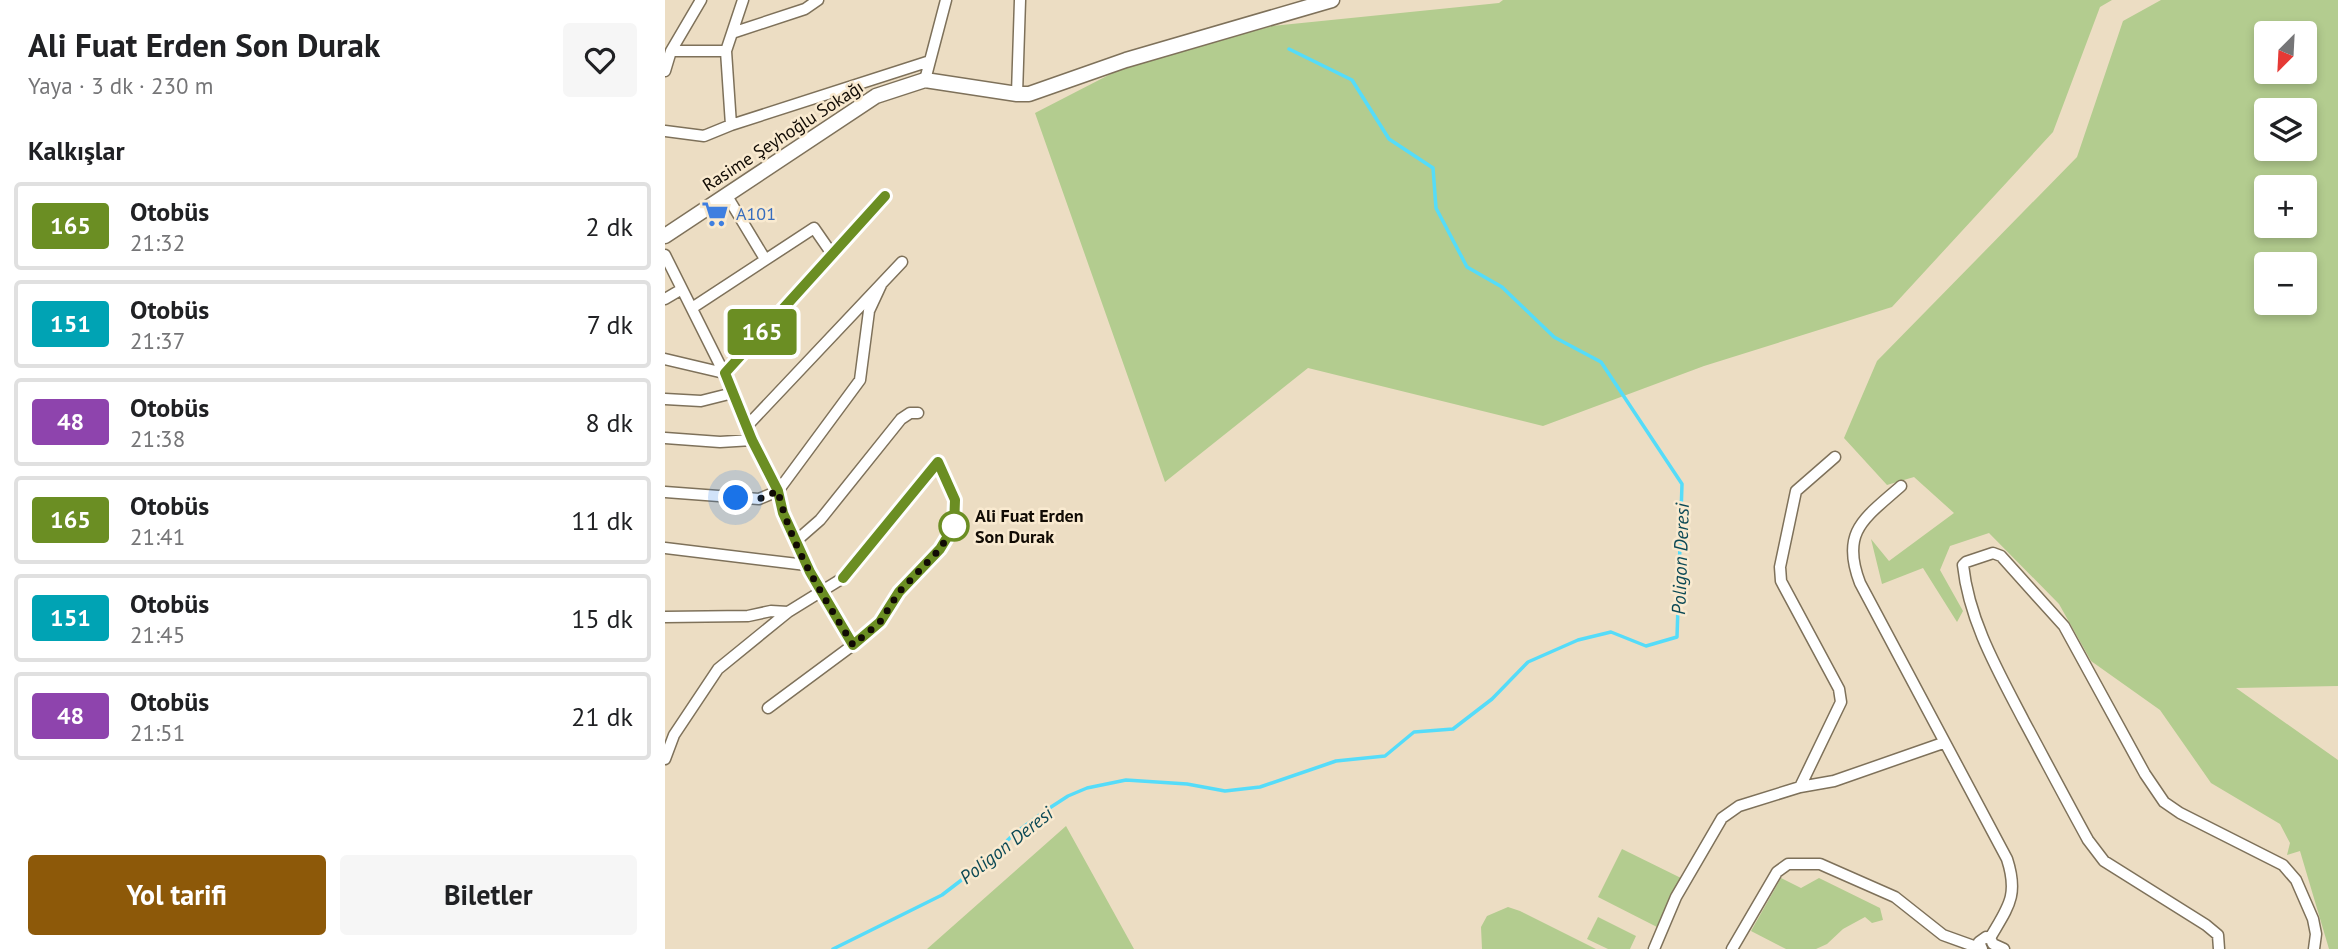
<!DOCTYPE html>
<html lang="tr">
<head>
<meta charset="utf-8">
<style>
	body { margin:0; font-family:"PT Sans",sans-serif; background:#f6f6f6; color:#202124; height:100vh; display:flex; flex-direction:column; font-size:26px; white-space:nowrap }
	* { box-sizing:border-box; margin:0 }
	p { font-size:23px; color:#757577 }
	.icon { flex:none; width:38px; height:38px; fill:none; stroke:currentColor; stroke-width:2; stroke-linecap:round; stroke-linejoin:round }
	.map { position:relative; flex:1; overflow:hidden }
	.sheet { display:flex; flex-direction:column; background:#fff; width:665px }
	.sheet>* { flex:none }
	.badge { padding:0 14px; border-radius:5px; font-size:24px; line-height:46px }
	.needle { width:46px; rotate:204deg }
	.fabs { position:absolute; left:1589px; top:21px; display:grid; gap:14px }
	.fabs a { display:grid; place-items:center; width:63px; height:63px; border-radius:7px; background:#fff; box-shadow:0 4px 10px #0003; font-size:35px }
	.you { position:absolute; width:35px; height:35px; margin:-18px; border:5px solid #fff; border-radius:50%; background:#1a73e8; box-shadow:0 0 0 10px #1a73e833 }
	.map>.badge { position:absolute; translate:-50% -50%; box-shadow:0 0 0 4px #fff }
	h2 { padding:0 28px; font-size:26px; line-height:63px }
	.round { display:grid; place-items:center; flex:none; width:74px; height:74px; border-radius:7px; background:#f6f6f6 }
	.overview { display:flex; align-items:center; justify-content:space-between; height:119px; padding:0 28px }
	h1 { font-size:33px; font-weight:700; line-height:52px }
	.primary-button { display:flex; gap:14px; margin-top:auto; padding:14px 28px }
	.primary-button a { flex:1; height:80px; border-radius:7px; background:#8d5909; color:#fff; font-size:28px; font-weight:700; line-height:80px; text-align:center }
	.primary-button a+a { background:#f6f6f6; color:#202124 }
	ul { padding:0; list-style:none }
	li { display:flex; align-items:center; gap:21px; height:88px; margin:0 14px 10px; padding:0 14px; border:4px solid #e0e0e0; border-radius:7px }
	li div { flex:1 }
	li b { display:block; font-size:26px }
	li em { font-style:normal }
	li .badge { min-width:77px; font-weight:700; text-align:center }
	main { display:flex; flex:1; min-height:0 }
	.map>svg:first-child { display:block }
</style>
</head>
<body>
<main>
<section class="sheet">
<div class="overview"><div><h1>Ali Fuat Erden Son Durak</h1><p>Yaya · 3 dk · 230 m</p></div><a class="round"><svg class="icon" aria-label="heart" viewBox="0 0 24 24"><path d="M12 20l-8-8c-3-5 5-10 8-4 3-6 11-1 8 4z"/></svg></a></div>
<h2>Kalkışlar</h2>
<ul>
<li><span class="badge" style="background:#6b8e23;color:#fff">165</span><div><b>Otobüs</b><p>21:32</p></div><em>2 dk</em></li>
<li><span class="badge" style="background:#00a3b4;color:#fff">151</span><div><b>Otobüs</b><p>21:37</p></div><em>7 dk</em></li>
<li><span class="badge" style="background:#8e44ad;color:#fff">48</span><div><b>Otobüs</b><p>21:38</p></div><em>8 dk</em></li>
<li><span class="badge" style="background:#6b8e23;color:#fff">165</span><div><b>Otobüs</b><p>21:41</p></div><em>11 dk</em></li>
<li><span class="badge" style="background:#00a3b4;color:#fff">151</span><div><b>Otobüs</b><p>21:45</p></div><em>15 dk</em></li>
<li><span class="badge" style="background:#8e44ad;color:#fff">48</span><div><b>Otobüs</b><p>21:51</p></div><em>21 dk</em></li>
</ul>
<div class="primary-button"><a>Yol tarifi</a><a>Biletler</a></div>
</section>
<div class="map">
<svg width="1673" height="949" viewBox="0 0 1673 949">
	<rect width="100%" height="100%" fill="#ecddc3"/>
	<!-- green -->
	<path fill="#b3cc8f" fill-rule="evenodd" d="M838 0H1447L1435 7 1388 132 1227 307 1039 366 878 426 643 368 500 482 370 113 467 63 607 26 834 3Z
		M1496 0H1673V686L1571 688 1673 760V949H1664L1635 851 1622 855 1625 843 1615 824 1546 783 1495 710 1426 661 1394 604 1324 533 1285 546 1275 570 1298 611 1292 622 1258 568 1217 584 1206 539 1224 561 1289 513 1249 477 1222 485 1179 438 1212 361 1412 157 1458 21ZM1601 33H1640V72H1601ZM1601 110H1640V149H1601ZM1601 187H1640V226H1601ZM1601 264H1640V303H1601Z
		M401 826 469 949H262Z
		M957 849 1016 878 992 927 933 897Z
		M1116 878 1136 888 1154 878 1215 908 1218 920 1207 923 1200 917 1178 929 1162 944 1151 949H1121L1086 931Z
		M843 907 855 911 931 949H817L816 927 822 916Z
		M933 917 971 936 965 949H943L922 939Z"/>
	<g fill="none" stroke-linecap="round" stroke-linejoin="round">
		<!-- stream -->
		<path stroke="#55dcf9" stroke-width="3.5" d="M168 949 277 895 320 862 349 834 383 809 403 796 422 788 461 780 522 784 560 791 595 787 671 761 720 756 749 732 788 729 827 699 863 662 913 640 946 632 981 646 1012 637 1017 484 936 362 889 337 837 287 802 267 771 208 768 168 724 139 687 80 624 49"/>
		<!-- minor casing -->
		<g stroke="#7e715a" stroke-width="13">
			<path id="minor" d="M67 33 140 9 153 0
				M6 51H61
				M0 71 6 51 36 0
				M260 80 281 0
				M352 94 355 0
				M66 125 265 61
				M0 131 39 136 66 125 61 51 78 0
				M62 196 100 259
				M0 255 59 373 0 359
				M0 299 17 289
				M27 308 149 228 167 254
				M0 399 36 401 68 393
				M82 426 237 262
				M0 438 55 442 87 440
				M1236 486C1200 518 1175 531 1195 583L1342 859C1354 896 1343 907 1325 938
				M0 492 94 499 113 491 195 380 204 311 217 283
				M131 541 155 520 236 419 245 413H253
				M0 548 141 565
				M0 617 83 616 106 611 123 612
				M188 645 145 572 118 513 113 491 87 440 59 373 220 196
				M0 759 9 735 53 669 123 612 178 578 273 462 290 501 289 526 275 549 234 592 215 622 188 645 103 708
				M1135 787 1176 702 1174 689 1116 581 1115 567 1131 491 1170 457
				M989 949 1011 897 1057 818 1074 806 1135 787 1169 781 1278 743
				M1067 949 1112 872 1123 864H1155L1230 897 1278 935 1317 949
				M1317 949 1314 942 1321 937 1326 940 1328 944 1339 949
				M1554 949 1553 935 1541 925 1439 861 1423 840C1401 800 1380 760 1359 721 1333 671 1304 621 1298 565L1301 562 1328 553 1336 556 1399 626 1480 774 1499 802 1515 813 1618 865 1631 880 1648 919 1651 934 1649 949"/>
		</g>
		<!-- major casing -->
		<g stroke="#7e715a" stroke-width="17">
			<path id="major" d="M0 236 211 96 260 80 352 94H364L461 60 667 0"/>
		</g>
		<!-- minor -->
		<use href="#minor" stroke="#fff" stroke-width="10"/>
		<!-- major -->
		<use href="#major" stroke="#fff" stroke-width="14"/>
	</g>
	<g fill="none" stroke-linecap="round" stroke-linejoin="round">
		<!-- line casing -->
		<g stroke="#fff" stroke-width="16">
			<path id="line" d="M178 578 273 462 290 500 289 526 275 549 234 592 215 622 188 645 145 572 118 513 113 491 87 440 60 373 220 196"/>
		</g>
		<!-- line -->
		<use href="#line" stroke="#6b8e23" stroke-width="10"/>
		<!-- walk -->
		<path stroke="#110b04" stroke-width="7" stroke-dasharray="0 12.6" d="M71 498 94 499 113 491C126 548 159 597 188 645L215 622 234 592 275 549 289 526"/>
	</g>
	<!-- icons -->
	<defs>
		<g id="supermarket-bare" transform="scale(2.1)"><path d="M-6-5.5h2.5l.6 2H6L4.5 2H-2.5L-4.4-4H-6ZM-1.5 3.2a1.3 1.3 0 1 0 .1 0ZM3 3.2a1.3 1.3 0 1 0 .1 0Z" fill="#3f7fe0" stroke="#f9ead0" stroke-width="2.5" paint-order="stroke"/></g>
	</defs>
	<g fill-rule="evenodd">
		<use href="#supermarket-bare" x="50" y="214"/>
	</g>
	<!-- markers -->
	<circle fill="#fff" stroke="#6b8e23" stroke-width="3.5" cx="289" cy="526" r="14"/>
	<g text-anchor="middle" stroke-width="5" stroke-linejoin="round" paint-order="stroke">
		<!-- street labels -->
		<g font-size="18" fill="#110b04" stroke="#f9ead0">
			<text transform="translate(118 136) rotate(-33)" y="6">Rasime Şeyhoğlu Sokağı</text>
		</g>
		<!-- shop labels -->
		<g font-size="18" fill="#366cbe" stroke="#f9ead0" text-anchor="start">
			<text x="71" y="220">A101</text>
		</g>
		<!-- stop labels -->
		<g font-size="18" font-weight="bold" fill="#110b04" stroke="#f9ead0" text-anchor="start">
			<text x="310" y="522">Ali Fuat Erden<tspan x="310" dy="21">Son Durak</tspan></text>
		</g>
		<!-- water labels -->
		<g font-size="19" font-style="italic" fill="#0c4955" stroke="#f9ead0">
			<text transform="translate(1015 559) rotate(-88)" y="7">Poligon Deresi</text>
			<text transform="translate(341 845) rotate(-38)" y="7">Poligon Deresi</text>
		</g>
	</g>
</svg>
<div class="fabs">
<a><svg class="needle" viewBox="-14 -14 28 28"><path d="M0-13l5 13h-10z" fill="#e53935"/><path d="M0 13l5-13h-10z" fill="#757577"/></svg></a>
<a><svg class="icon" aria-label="layers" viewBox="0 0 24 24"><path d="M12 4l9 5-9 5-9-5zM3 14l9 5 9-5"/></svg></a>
<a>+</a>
<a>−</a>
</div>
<div class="you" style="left:71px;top:498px"></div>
<b class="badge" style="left:97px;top:332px;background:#6b8e23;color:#fff">165</b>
</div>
</main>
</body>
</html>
